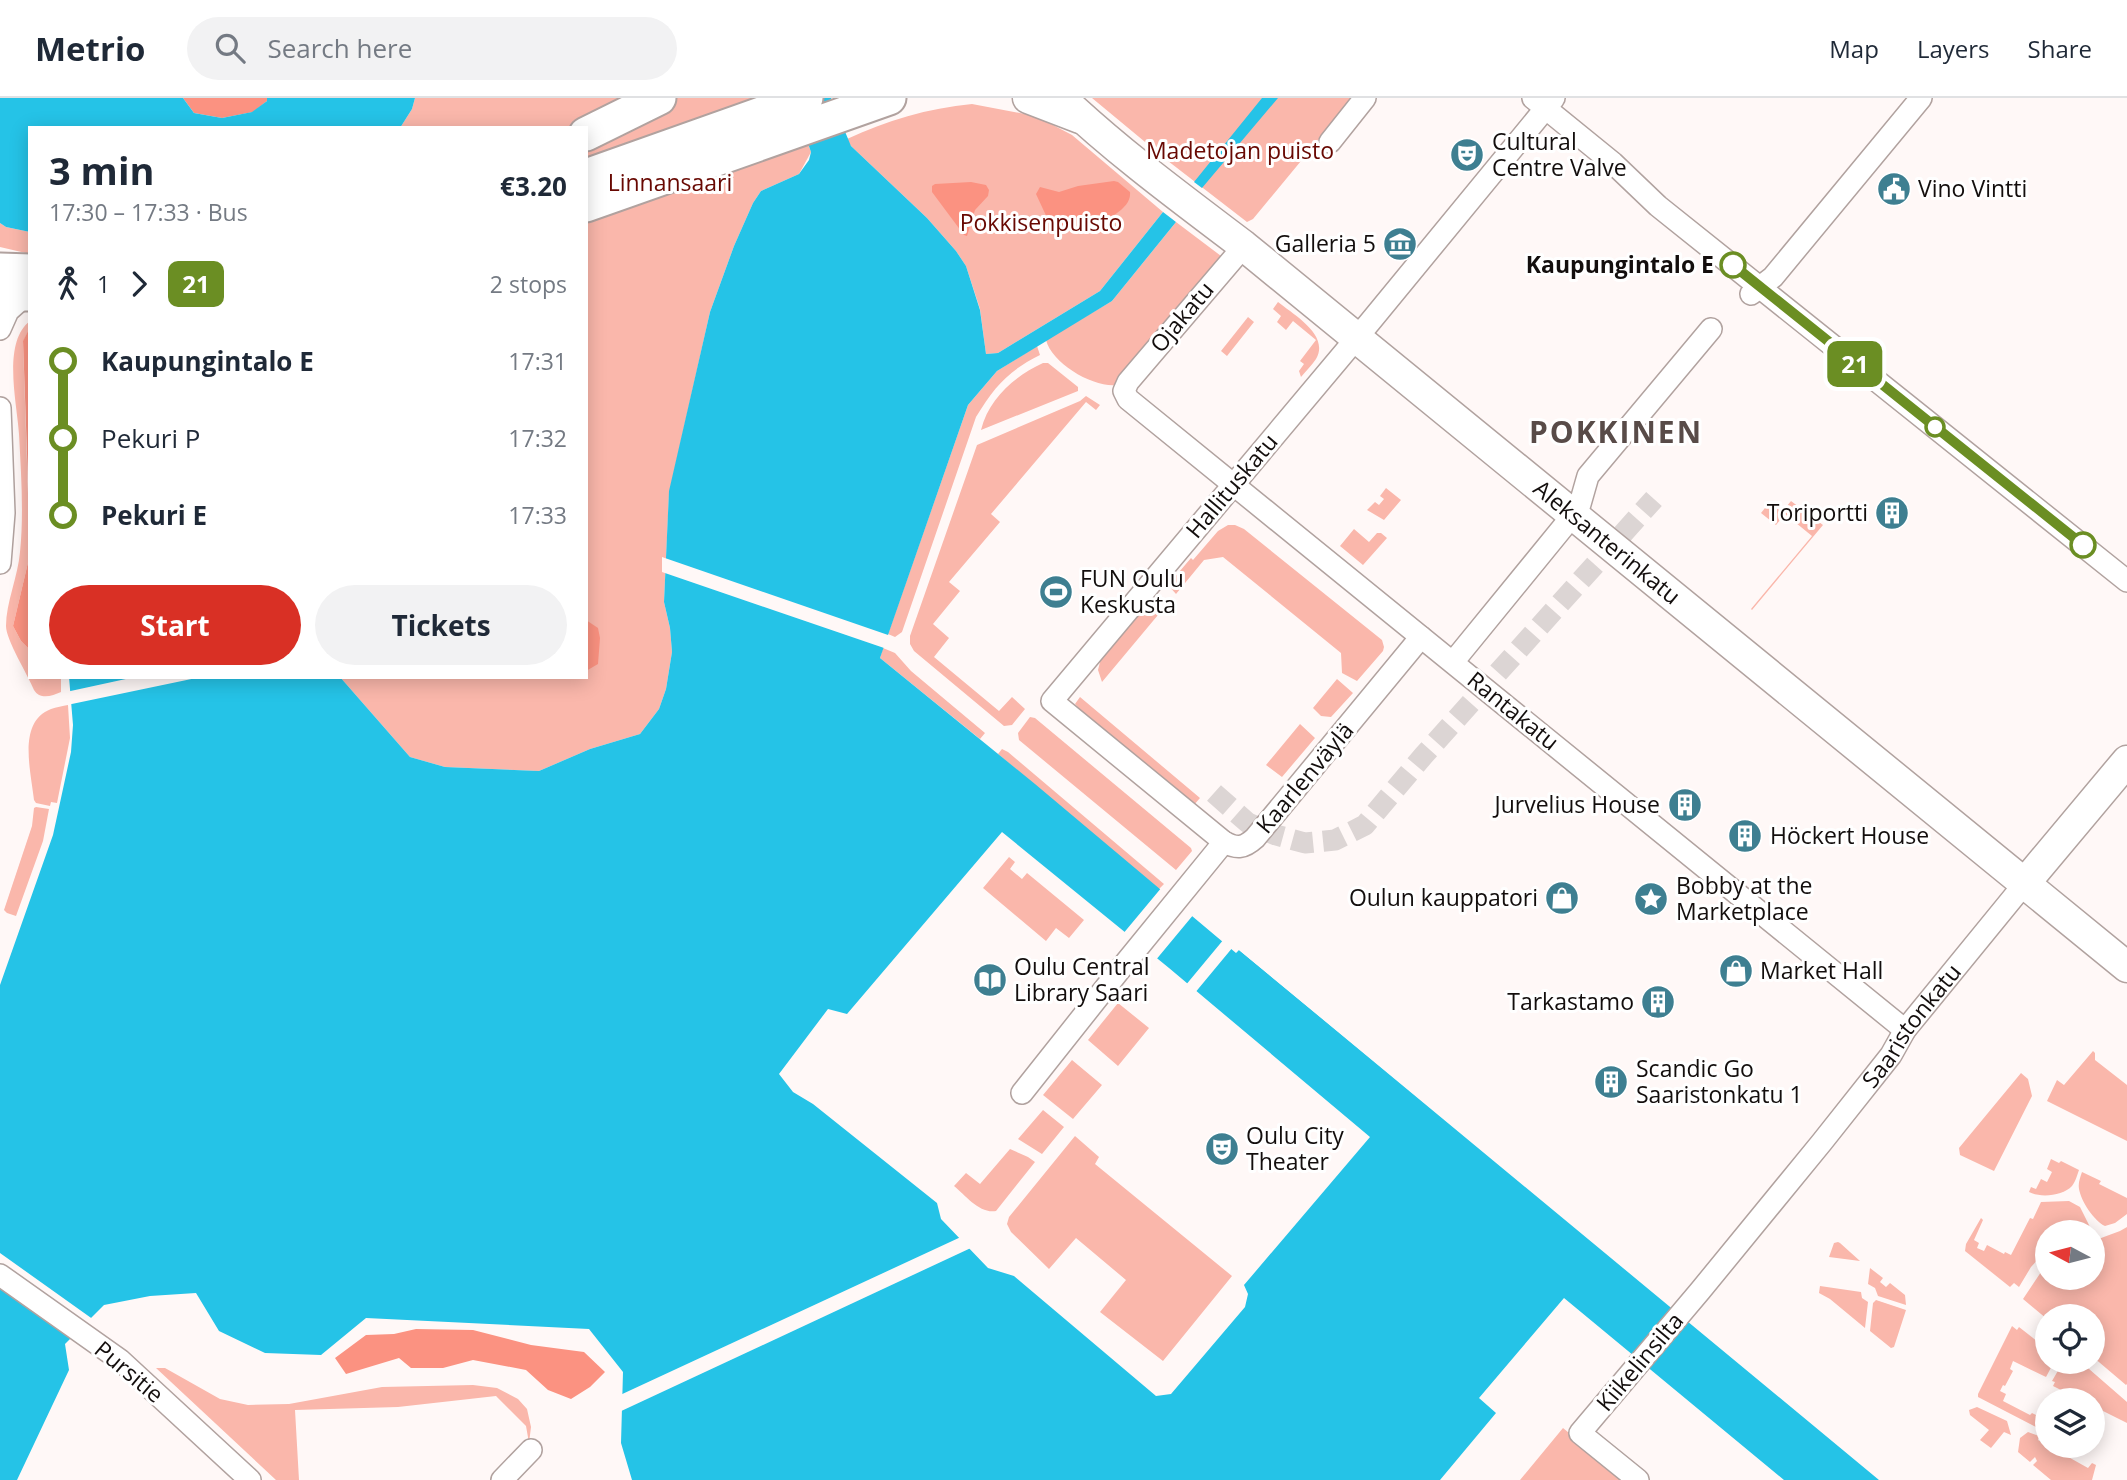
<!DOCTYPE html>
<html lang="en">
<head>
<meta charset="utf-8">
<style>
	body { margin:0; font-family:"Open Sans",sans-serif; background:#f2f2f3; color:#1f2937; height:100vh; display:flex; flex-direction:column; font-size:26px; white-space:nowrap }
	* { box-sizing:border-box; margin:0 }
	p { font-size:23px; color:#747a83 }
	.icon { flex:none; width:38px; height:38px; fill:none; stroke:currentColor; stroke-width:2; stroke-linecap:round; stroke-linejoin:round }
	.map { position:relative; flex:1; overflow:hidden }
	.drawer { position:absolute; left:28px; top:28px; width:560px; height:553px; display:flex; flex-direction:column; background:#fff; border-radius:0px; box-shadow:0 4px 18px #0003 }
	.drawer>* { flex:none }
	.badge { padding:0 14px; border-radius:10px; font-size:24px; line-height:46px }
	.needle { width:46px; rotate:277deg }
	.tools { position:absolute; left:2035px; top:1122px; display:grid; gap:14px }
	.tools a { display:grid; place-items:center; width:70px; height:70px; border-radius:50%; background:#fff; box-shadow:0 4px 18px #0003; font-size:35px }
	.map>.badge { position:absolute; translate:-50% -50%; box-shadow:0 0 0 4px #fff }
	.legs { display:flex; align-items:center; gap:10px; height:77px; padding:0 21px; font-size:23px }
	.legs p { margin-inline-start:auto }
	.overview { display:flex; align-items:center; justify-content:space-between; height:119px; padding:0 21px }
	h1 { font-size:38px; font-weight:700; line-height:52px }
	.primary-button { display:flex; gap:14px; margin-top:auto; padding:14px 21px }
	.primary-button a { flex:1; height:80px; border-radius:42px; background:#d93025; color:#fff; font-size:28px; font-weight:700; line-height:80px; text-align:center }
	.primary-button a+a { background:#f2f2f3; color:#1f2937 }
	ul { padding:0 21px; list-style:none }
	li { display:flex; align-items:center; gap:24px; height:77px; font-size:26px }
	li i { display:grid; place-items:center; width:10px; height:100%; margin:0 9px; background:currentColor }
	li i::after { content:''; width:18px; height:18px; margin:-9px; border:5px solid; border-radius:50%; background:#fff }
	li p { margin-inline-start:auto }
	li:first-child i { background:linear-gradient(#0000 50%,currentColor 0) }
	li:last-child i { background:linear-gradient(currentColor 50%,#0000 0) }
	header { display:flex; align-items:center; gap:42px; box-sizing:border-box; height:98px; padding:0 35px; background:#fff; border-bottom:2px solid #e0e1e3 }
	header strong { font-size:33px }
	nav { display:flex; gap:38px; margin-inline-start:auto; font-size:24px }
	.search { width:490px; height:63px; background:#f2f2f3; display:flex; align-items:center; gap:18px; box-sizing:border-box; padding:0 24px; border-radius:38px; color:#747a83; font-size:26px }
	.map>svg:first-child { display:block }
</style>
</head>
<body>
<header>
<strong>Metrio</strong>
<div class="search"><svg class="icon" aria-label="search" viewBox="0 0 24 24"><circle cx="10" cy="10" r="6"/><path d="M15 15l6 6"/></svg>Search here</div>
<nav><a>Map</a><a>Layers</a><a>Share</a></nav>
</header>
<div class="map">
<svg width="2127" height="1382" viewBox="0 0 2127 1382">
	<rect width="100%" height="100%" fill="#fff8f7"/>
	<!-- green -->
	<path fill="#fab7ab" d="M415 0H792L811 54 799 76 761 93 753 105 734 148 710 214 669 396 664 504 670 530 672 554 666 591 659 611 640 636 590 651 539 673 445 669 410 659 340 579H586V30H400L412 11Z
		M1092 0H1353L1253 121 1247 124 1168 63Z
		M972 6 1030 17 1053 27 1072 37 1163 114 1100 193 998 255 986 256 980 211 966 168 956 153 927 120 851 48 847 41C886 23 928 10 972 6Z
		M1176 124 1225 161 1216 164 1129 268 1117 287C1094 290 1052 266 1046 242L1112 203Z
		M0 125 6 129 30 134V156L0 149Z
		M1278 204C1294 217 1330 237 1316 261 1312 267 1306 273 1301 279L1299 273 1304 266 1300 263 1316 242 1293 223 1286 232 1277 224 1281 218 1273 211Z
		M1248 219 1254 224 1227 258 1221 253Z
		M30 223V229L23 244 30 456 13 528 21 543 30 552V579H61V594C52 598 40 602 34 592 28 577 6 542 6 528 6 505 18 478 20 454 24 415 21 375 19 336 17 305 2 244 30 223Z
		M1037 248 1040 257C1008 273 995 288 976 319L902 534 895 539 888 536 968 307 997 273Z
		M1043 265H1048L1078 289V293L981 332C989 300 1015 278 1043 265Z
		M1086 298 1100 307 1096 312 1086 304 991 416 1000 424 949 484 960 493 933 526 949 540 934 559 999 613 1012 599 1025 611 1012 627 1004 628 914 553 910 546V538L977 347 1080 303Z
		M1386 390 1401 402 1384 422 1367 412 1375 404 1379 407 1384 401 1380 398Z
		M1791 403 1823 427 1752 512 1751 511 1812 438 1785 416 1776 427 1761 415 1769 405 1782 414Z
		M1228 427H1235L1244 431 1382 542 1384 549 1383 553 1357 583 1342 575 1341 555 1223 459 1204 462 1176 496 1168 487 1191 460 1193 462 1218 433Z
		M1354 431 1369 444 1377 435H1381L1387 440 1363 467 1340 448Z
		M1152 505 1157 506 1163 511 1102 584 1098 572 1101 560 1144 508Z
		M883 550 895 555 911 573 985 635 980 641 880 560Z
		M1337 581 1353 595 1331 619 1321 618 1313 610Z
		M1080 599 1200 700 1193 708 1082 614 1075 606Z
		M68 607 70 640 57 705 51 704 50 708 36 705 34 702C31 673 17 624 51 611 56 609 63 608 68 607Z
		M1030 619 1035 620 1191 750 1192 753 1176 772 1019 642 1018 635Z
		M1300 626 1315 640 1282 679 1266 667Z
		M1002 651 1008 654 1164 786 1159 791 998 656Z
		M36 709 49 711 43 743 16 818 7 815 4 812 32 728 34 710Z
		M1009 759 1015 764 1010 771 1022 781 1027 775 1084 822 1069 840 1056 830 1046 843 983 790Z
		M1118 905 1149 930 1118 968 1088 942Z
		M2093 953 2095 955V962L2127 987V1043L2047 1003 2057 982 2064 987Z
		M1072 962 1102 987 1073 1021 1043 997Z
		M2021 975 2028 981 2032 998 1994 1073 1960 1057 1959 1050Z
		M1043 1012 1064 1029 1042 1056 1018 1041Z
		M1075 1038 1099 1059 1095 1066 1232 1178 1163 1263 1100 1214 1126 1182 1076 1140 1049 1171 1011 1134 1007 1126 1009 1119Z
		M1010 1051 1028 1059 1035 1064 996 1113C980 1116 966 1098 954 1088L966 1075 980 1086Z
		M2051 1061 2059 1065 2061 1063 2079 1072C2077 1077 2076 1083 2072 1088 2063 1098 2040 1100 2029 1094L2031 1089 2036 1091 2041 1081 2047 1084 2052 1074 2047 1071Z
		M2082 1074 2101 1083 2099 1086 2127 1100V1116L2115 1125 2105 1128C2094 1123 2081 1103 2079 1091 2078 1085 2080 1080 2082 1074Z
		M2069 1103 2080 1109 2091 1131 2086 1134H2048L2047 1151 2031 1169 2019 1189 2014 1185 2010 1189 1965 1153 1966 1146 1981 1120 1983 1122 1974 1142 1979 1145 1977 1150 1984 1153 1987 1147 2004 1156 2005 1154 2011 1157 2030 1120 2033 1121 2041 1104Z
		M2127 1129V1286L2126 1287 2093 1259V1218H2048L2047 1221 2023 1201 2041 1174 2047 1168 2048 1180H2093V1143L2120 1133Z
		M1838 1144 1840 1145 1860 1163 1829 1159 1834 1145Z
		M1870 1170 1883 1180 1880 1184 1886 1189 1890 1185 1905 1197 1906 1207 1878 1198 1875 1190 1868 1186Z
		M1820 1188 1861 1194 1862 1200 1868 1204 1865 1230 1830 1201 1819 1195Z
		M1876 1202 1906 1212 1894 1249 1891 1250 1870 1233 1873 1205Z
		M2012 1228 2017 1232 2019 1229 2047 1251 2048 1264H2054L2046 1279 2013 1263 2010 1271 2013 1273 2005 1288 2003 1287 2000 1293 2006 1296 2003 1303 2030 1317 2032 1315 2042 1320 2038 1330 1978 1299V1296Z
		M2063 1264H2081L2127 1304V1325L2093 1308V1302H2081L2053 1288 2055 1284 2052 1283Z
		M156 1270H165L220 1301 248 1307 289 1306 382 1289 473 1287 497 1290 518 1301 527 1311 531 1329 529 1345 526 1328 496 1298 398 1309 295 1312 299 1382H276Z
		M1977 1309 2007 1323 2011 1337 2004 1334 1991 1350 1980 1342 1989 1332 1970 1317 1969 1312Z
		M1563 1330 1626 1382H1520Z
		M2028 1334 2039 1338 2038 1342 2088 1370 2092 1365 2096 1367 2092 1382H2051L2033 1367 2037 1363 2035 1359 2030 1364 2018 1354 2020 1340Z"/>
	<!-- forest -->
	<path fill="#fb9281" d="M183 0H267V3L253 14 222 20 194 15Z
		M1114 83 1118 84 1130 94C1132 111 1106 122 1092 128L1085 116C1075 118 1062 130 1055 129L1049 124 1036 96 1040 89 1059 94 1078 88Z
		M971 84 986 87 989 92 988 98 975 112 967 138 964 137 932 94V88L935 86Z
		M30 229V440L23 243Z
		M30 456V552L21 543 13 528Z
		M586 522 598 530 600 540 598 566 586 573Z
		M416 1231 473 1232 531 1247 584 1254 605 1274 590 1289 571 1301 548 1292 526 1272 473 1262 443 1270H411L399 1260 346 1276 335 1260 366 1237 394 1236Z"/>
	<!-- water -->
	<path fill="#25c3e7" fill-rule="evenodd" d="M0 0H183L194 15 222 20 252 14 267 3V0H415L412 11 400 30H30V134L6 129 0 125Z
		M792 0H831L851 48 927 120 956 153 966 168 980 212 986 256 998 255 1100 193 1163 114 1176 124 1112 203 997 273 968 307 880 560 1035 686 1236 855 1239 852 1879 1382H1784L1564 1200 1479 1300 1496 1315 1440 1382H632L621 1345 623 1274 589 1231 366 1220 321 1257 265 1255 219 1233 196 1195 150 1198 104 1207 65 1246 69 1272 17 1382H0V887L53 737 71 654 73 627 69 579H340L410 659 445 669 539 673 590 651 640 636 659 611 666 591 672 554 670 530 664 504 669 393 710 214 734 148 753 105 761 93 799 76 809 62 811 54ZM1002 734 1169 870 1370 1039 1244 1187 1248 1196 1245 1209 1171 1296 1156 1298 1014 1178 988 1170 941 1121 937 1105 813 1006 793 994 779 976 828 911 847 916Z
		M1262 0H1278L1202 90 1194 84Z"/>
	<!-- pier -->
	<path fill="#fff8f7" d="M662 459 891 538 887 551 662 474Z
		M135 579H201L67 607 66 594Z
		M1162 789 1194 816 1155 863 1122 837Z
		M1224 841 1233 849 1194 896 1185 888Z
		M1242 849 1667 1200 1665 1203 1239 852Z
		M963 1138 973 1149 617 1315 618 1298Z
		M0 1155 94 1222 75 1241 0 1188Z"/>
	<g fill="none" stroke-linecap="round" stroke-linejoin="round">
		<!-- minor-tunnel -->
		<path stroke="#dcd5d4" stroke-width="21" stroke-dasharray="21 10" stroke-linecap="butt" d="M1214 695 1248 725 1276 737 1305 745 1335 742 1365 727 1424 657 1654 401"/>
		<!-- minor casing -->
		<g stroke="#b1a29f" stroke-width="24">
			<g id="minor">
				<path d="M1533 0 1613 65 1658 108 2127 483"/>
				<path d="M1330 44 1365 0"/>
				<path d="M1244 148 1128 284 1124 293 1128 301 1905 932"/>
				<path d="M1751 196 1773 179 1921 0"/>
				<path d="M0 231 8 213 27 196"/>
				<path d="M0 310 4 415 0 465"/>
				<path d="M1421 539 1255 740C1244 750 1237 751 1224 744L1052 603 1370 224 1554 0"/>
				<path d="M1453 564 1573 417 1580 406 1588 378 1711 231"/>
				<path d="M1022 995 1118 874 1224 744"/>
				<path d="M0 1177 120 1262 250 1382"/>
				<path d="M502 1382 531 1352"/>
				<path id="s1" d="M1638 1382 1580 1335 1700 1193 1822 1044 1891 957 1905 932 2025 785"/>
			</g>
		</g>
		<!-- secondary casing -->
		<g stroke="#b1a29f" stroke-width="33">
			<g id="secondary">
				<path d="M1028 0 1080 20"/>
				<path id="s2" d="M1061 0C1118 54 1182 101 1244 148L2127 869"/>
				<path d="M2025 785 2127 663"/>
			</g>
		</g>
		<!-- primary casing -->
		<g stroke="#b1a29f" stroke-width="37">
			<path id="primary" d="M586 36 659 0
				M586 78 806 0
				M586 107 889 0
				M0 172 30 173
				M0 196H30"/>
		</g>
		<!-- minor -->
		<use href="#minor" stroke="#fff" stroke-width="21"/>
		<!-- secondary -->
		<use href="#secondary" stroke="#fff" stroke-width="30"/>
		<!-- primary -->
		<use href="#primary" stroke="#fff" stroke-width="33"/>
	</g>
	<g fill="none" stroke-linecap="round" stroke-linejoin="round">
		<!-- line-1 casing -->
		<g stroke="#fff" stroke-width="16">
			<path id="line-1" d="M1733 167 2083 447"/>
		</g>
		<!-- line-1 -->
		<use href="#line-1" stroke="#6b8e23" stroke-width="10"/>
	</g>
	<!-- icons -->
	<defs>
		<g id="theatre-disc" transform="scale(1.75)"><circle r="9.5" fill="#3e7f91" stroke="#fff"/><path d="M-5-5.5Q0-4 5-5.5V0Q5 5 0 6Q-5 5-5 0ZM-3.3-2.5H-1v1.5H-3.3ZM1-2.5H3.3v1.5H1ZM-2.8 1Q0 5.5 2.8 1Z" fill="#fff"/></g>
		<g id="civic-disc" transform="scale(1.75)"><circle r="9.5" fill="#3e7f91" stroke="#fff"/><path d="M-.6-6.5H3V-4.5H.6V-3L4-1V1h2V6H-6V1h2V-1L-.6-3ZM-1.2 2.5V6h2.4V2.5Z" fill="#fff"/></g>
		<g id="museum-disc" transform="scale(1.75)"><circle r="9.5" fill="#3e7f91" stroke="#fff"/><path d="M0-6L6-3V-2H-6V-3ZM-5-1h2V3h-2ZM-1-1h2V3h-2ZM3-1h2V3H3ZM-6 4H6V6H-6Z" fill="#fff"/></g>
		<g id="building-disc" transform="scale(1.75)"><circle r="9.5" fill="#3e7f91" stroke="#fff"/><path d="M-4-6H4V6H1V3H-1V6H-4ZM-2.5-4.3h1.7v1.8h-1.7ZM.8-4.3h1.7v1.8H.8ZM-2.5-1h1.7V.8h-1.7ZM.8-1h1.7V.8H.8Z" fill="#fff"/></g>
		<g id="stadium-disc" transform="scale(1.75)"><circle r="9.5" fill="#3e7f91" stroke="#fff"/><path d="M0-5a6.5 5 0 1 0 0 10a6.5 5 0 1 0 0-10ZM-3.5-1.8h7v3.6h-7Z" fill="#fff"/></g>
		<g id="shop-disc" transform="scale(1.75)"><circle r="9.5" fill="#3e7f91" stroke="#fff"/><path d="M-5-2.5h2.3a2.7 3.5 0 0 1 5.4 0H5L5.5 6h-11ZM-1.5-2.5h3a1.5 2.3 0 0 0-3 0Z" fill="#fff"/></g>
		<g id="sight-disc" transform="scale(1.75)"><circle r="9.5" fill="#3e7f91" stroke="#fff"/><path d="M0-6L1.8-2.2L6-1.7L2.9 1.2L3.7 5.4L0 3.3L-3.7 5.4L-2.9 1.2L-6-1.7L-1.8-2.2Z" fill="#fff"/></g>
		<g id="library-disc" transform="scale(1.75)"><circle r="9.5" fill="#3e7f91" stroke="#fff"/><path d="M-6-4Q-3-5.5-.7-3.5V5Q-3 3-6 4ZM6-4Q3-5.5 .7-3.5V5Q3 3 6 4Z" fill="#fff"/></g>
	</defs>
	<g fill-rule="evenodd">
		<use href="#theatre-disc" x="1467" y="57"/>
		<use href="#civic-disc" x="1894" y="91"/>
		<use href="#museum-disc" x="1400" y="146"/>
		<use href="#building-disc" x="1892" y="415"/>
		<use href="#stadium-disc" x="1056" y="494"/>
		<use href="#building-disc" x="1685" y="707"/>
		<use href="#building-disc" x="1745" y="738"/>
		<use href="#shop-disc" x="1562" y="800"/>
		<use href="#sight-disc" x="1651" y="801"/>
		<use href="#shop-disc" x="1736" y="873"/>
		<use href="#library-disc" x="990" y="882"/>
		<use href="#building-disc" x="1658" y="904"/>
		<use href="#building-disc" x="1611" y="984"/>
		<use href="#theatre-disc" x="1222" y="1051"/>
	</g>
	<!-- markers -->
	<g fill="#fff" stroke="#6b8e23" stroke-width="3.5">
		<circle cx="1733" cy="167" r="12"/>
		<circle cx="1935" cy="329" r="9"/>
		<circle cx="2083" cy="447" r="12"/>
	</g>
	<g text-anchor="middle" stroke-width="6" stroke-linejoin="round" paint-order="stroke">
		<!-- poi labels -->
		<g font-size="23" fill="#130e0d" stroke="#fff" text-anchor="start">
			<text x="1492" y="52">Cultural<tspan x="1492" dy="26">Centre Valve</tspan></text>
			<text x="1918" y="99">Vino Vintti</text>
			<text x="1376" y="154" text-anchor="end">Galleria 5</text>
			<text x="1868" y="423" text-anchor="end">Toriportti</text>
			<text x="1080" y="489">FUN Oulu<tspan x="1080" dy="26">Keskusta</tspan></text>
			<text x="1660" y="715" text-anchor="end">Jurvelius House</text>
			<text x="1770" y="746">Höckert House</text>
			<text x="1676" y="796">Bobby at the<tspan x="1676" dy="26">Marketplace</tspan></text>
			<text x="1538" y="808" text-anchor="end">Oulun kauppatori</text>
			<text x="1014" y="877">Oulu Central<tspan x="1014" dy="26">Library Saari</tspan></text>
			<text x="1760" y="881">Market Hall</text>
			<text x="1634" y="912" text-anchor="end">Tarkastamo</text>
			<text x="1636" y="979">Scandic Go<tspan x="1636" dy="26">Saaristonkatu 1</tspan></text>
			<text x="1246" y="1046">Oulu City<tspan x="1246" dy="26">Theater</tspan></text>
		</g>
		<!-- park labels -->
		<g font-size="23" fill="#680802" stroke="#fff">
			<text x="1240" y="61">Madetojan puisto</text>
			<text x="670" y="93">Linnansaari</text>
			<text x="1041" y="133">Pokkisenpuisto</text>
		</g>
		<!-- stop labels -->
		<g font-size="23" font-weight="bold" fill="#130e0d" stroke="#fff" text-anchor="end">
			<text x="1714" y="175">Kaupungintalo E</text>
		</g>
		<!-- street labels -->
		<g font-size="23" fill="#130e0d" stroke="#fff">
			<text transform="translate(1182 219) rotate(-50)" y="8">Ojakatu</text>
			<text transform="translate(1232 388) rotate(-50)" y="8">Hallituskatu</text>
			<text dy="8" stroke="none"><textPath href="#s2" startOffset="704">Aleksanterinkatu</textPath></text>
			<text transform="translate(1513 613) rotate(39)" y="8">Rantakatu</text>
			<text transform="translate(1305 680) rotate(-50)" y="8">Kaarlenväylä</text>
			<text dy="8" stroke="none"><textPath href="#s1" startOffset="600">Saaristonkatu</textPath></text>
			<text transform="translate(1640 1264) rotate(-50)" y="8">Kiikelinsilta</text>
			<text transform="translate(129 1274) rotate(40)" y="8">Pursitie</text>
		</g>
		<!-- district labels -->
		<g font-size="30" font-weight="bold" letter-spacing="2" fill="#584b48" stroke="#fff">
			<text x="1616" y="345">POKKINEN</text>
		</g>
	</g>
</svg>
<div class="tools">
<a><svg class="needle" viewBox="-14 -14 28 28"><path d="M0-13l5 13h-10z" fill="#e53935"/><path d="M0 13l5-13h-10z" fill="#747a83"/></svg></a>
<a><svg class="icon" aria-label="locate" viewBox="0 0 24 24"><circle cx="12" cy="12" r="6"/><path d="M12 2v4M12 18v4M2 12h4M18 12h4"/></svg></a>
<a><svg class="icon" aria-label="layers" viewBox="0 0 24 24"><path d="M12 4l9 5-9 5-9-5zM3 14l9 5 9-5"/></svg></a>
</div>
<b class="badge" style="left:1855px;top:266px;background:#6b8e23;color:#fff">21</b>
<section class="drawer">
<div class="overview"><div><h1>3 min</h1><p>17:30 – 17:33 · Bus</p></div><b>€3.20</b></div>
<div class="legs"><svg class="icon" aria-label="walk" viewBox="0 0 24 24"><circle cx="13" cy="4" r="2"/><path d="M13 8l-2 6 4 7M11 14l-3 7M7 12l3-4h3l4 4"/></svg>1<svg class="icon" aria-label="forward" viewBox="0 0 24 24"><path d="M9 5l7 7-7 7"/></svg><b class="badge" style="background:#6b8e23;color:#fff">21</b><p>2 stops</p></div>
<ul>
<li><i style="color:#6b8e23"></i><b>Kaupungintalo E</b><p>17:31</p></li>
<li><i style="color:#6b8e23"></i><span>Pekuri P</span><p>17:32</p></li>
<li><i style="color:#6b8e23"></i><b>Pekuri E</b><p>17:33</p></li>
</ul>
<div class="primary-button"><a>Start</a><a>Tickets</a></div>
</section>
</div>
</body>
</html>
